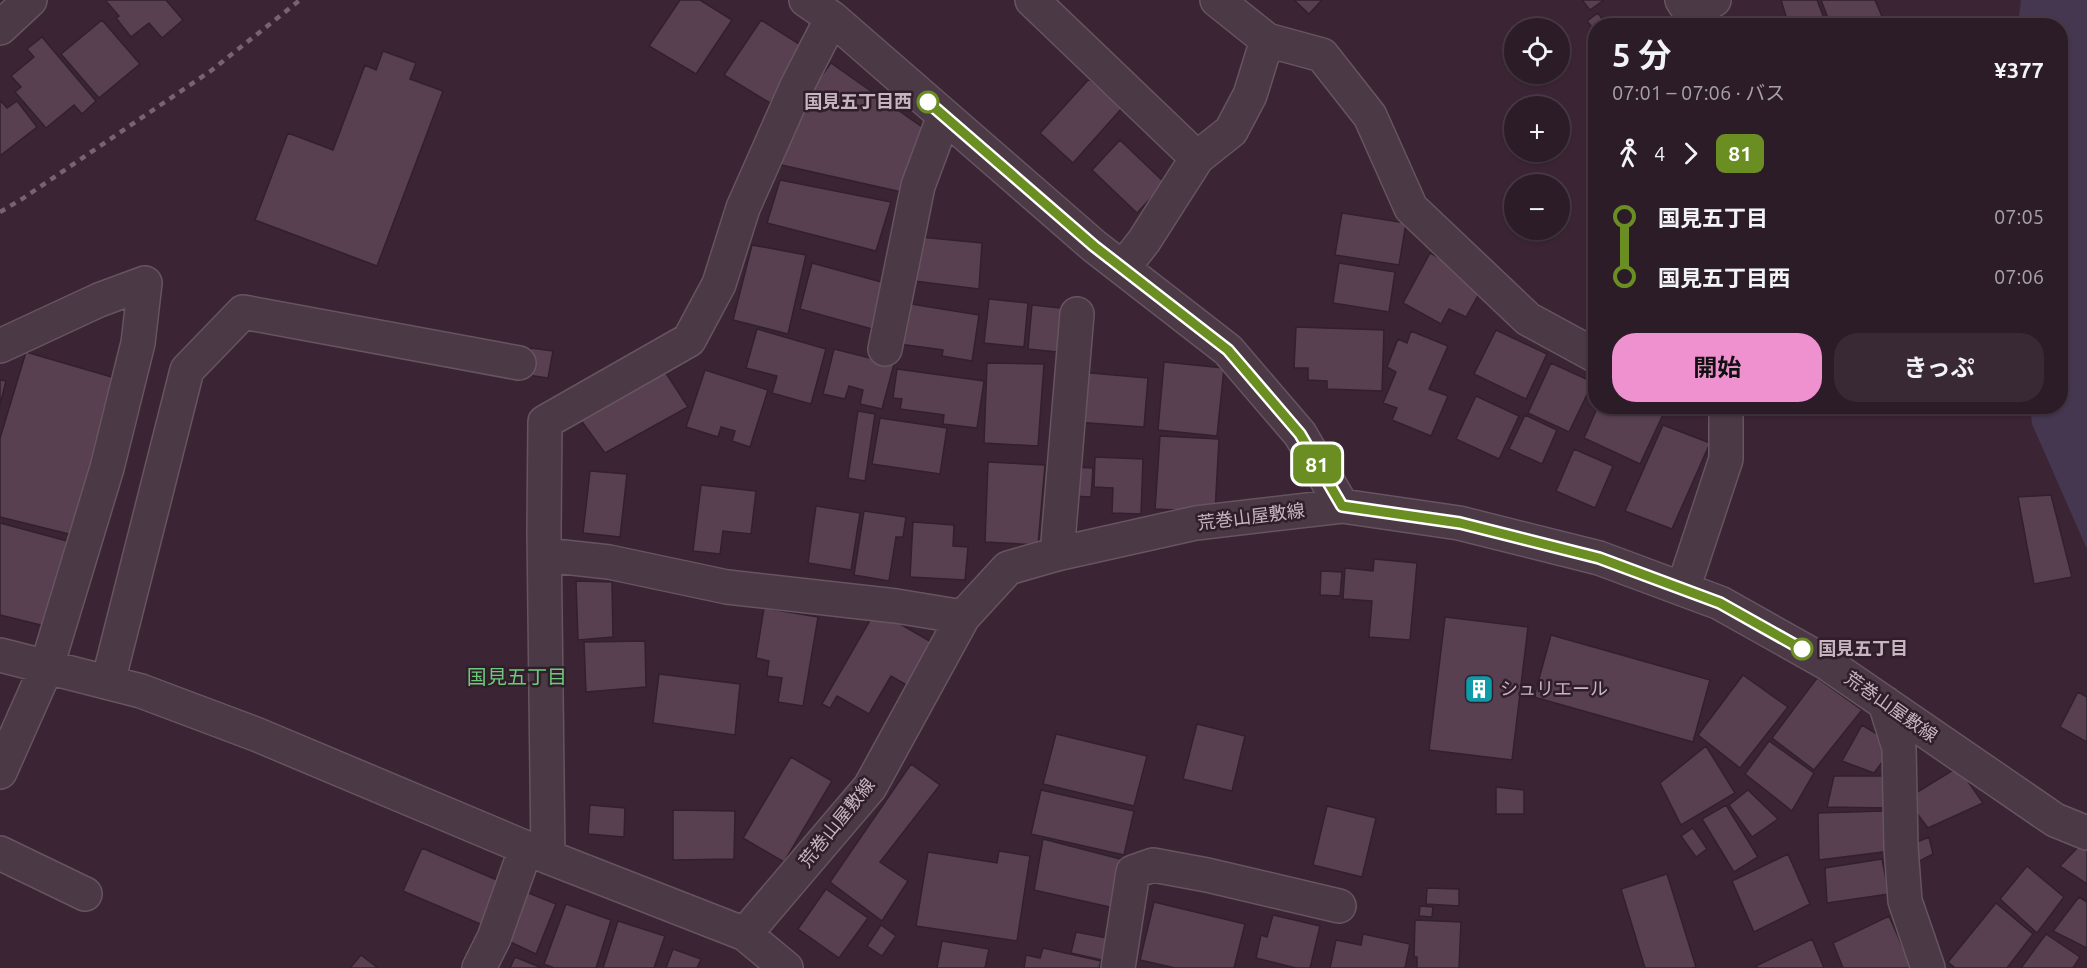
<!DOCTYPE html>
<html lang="ja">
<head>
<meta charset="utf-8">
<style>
	body { margin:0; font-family:Ubuntu,"Noto Sans JP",sans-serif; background:#382934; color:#f1f3f6; height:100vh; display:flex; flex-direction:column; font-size:22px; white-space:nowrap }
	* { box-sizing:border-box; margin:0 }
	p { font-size:20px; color:#a6a1a8 }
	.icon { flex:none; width:33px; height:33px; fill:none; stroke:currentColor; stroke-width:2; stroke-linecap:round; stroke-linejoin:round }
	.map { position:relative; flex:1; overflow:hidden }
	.panel { position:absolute; left:1588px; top:18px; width:480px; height:396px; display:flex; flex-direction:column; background:#2c1c28; border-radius:24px; box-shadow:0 2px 4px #0004,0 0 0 2px #483a45 }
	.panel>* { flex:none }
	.badge { padding:0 12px; border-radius:9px; font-size:21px; line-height:39px }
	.buttons { position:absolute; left:1504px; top:18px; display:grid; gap:12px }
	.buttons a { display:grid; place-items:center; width:66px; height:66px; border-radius:50%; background:#2c1c28; box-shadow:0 2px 4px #0004,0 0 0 2px #483a45; font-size:30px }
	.map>.badge { position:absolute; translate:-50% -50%; box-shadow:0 0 0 3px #fff }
	.legs { display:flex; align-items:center; gap:9px; height:66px; padding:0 24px; font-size:20px }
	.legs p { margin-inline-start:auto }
	.headline { display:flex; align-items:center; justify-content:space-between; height:102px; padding:0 24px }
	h1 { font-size:33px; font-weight:700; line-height:45px }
	.cta { display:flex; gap:12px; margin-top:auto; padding:12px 24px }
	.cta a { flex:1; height:69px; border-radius:24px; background:#ef91cf; color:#111; font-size:24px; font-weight:700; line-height:69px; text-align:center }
	.cta a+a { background:#382934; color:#f1f3f6 }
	ul { padding:0 24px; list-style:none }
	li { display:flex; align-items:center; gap:21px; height:60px; font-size:22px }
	li i { display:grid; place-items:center; width:9px; height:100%; margin:0 8px; background:currentColor }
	li i::after { content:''; width:15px; height:15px; margin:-8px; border:4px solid; border-radius:50%; background:#2c1c28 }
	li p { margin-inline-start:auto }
	li:first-child i { background:linear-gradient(#0000 50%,currentColor 0) }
	li:last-child i { background:linear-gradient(currentColor 50%,#0000 0) }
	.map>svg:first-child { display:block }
</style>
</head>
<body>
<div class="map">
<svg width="2087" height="968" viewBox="0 0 2087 968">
	<rect width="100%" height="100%" fill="#3b2535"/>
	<!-- green -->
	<path fill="#453750" d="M2021 0H2087V549L2032 424 2030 407 2061 406V26L2018 25Z"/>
	<!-- building -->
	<path fill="#584051" stroke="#32202d" stroke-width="1.5" d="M107 0H166L183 20 162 38 149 23 131 37 116 18 119 16 106 1Z
		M680 0H700L732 20 696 74 649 46Z
		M1294 0H1322L1309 14Z
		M1582 0H1604L1590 10Z
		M1781 0H1817L1827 26H1789Z
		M1821 0H1875L1886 26H1831Z
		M1598 13 1607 26H1596V32L1587 21Z
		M1634 18 1642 26H1626Z
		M102 20 140 64 99 98 61 54Z
		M761 20 807 49 770 103 724 75Z
		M42 37 96 101 82 114 74 105 46 128 15 92 21 87 11 76 34 57 27 49Z
		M383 51 416 63 410 79 443 91 377 266 255 220 288 133 333 150 365 65 376 70Z
		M831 63 922 127 906 193 777 164 808 94Z
		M1089 79 1122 108 1073 163 1040 133Z
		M0 100 7 108 17 101 37 127 0 156Z
		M1120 140 1165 183 1137 213 1092 170Z
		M780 180 891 202 876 251 767 223Z
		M1342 213 1406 223 1399 265 1335 255Z
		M920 237 982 243 979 289 914 281Z
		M752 245 806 255 788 334 733 320Z
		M1430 253 1485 283 1466 317 1449 309 1441 324 1403 303Z
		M812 263 885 283 872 329 800 309Z
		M1339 263 1395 272 1389 312 1333 303Z
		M989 299 1028 303 1024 347 984 343Z
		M905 303 979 315 972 361 942 356 943 350 899 344Z
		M1032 305 1071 309 1067 353 1028 349Z
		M1296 327 1384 330 1382 391 1327 389V381L1308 380V368H1294Z
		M757 329 826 349 811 404 772 393 777 376 746 368Z
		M1496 330 1547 354 1526 399 1474 374Z
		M1411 331 1448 346 1429 389 1448 396 1431 436 1392 420 1397 408 1383 403 1396 372 1387 367 1398 339 1407 343Z
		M531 348 553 351 548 378 527 375Z
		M834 349 894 364 882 409 860 404 863 390 849 386 845 399 823 394Z
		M26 352 115 378 73 535 0 517V438Z
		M1164 362 1224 368 1217 436 1158 430Z
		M987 363 1044 364 1038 446 984 443Z
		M1551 363 1593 382 1569 432 1528 413Z
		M660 364 688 407 605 453 580 419Z
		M897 369 984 381 977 428 943 424 944 415 900 409 902 399 893 398Z
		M705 370 768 390 750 447 732 441 735 431 721 427 718 437 686 427Z
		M1079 372 1148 378 1144 427 1076 422Z
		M0 380 6 381 0 405Z
		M1476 396 1519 416 1499 459 1456 439Z
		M1598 406H1667L1640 464 1584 438Z
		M858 411 875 414 865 481 848 478Z
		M1525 415 1557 430 1542 464 1509 449Z
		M880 418 947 428 940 474 872 464Z
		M1663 425 1710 443 1672 529 1625 511Z
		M1160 436 1219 439 1215 512 1155 509Z
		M1574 449 1613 466 1595 508 1556 491Z
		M1095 457 1143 459 1141 514 1112 513 1113 488 1094 487Z
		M988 462 1045 465 1038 545 985 542Z
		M1075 467 1093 468 1091 497 1073 496Z
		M590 471 627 474 620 537 583 533Z
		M701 485 756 491 751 534 723 531 720 554 693 551Z
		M2051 495 2072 577 2034 584 2018 497Z
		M816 506 860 513 851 570 808 563Z
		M864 511 906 517 903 537H896L889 581 854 575Z
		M913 522 954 525 953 546 968 547 965 580 910 577Z
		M0 523 67 541 45 626 0 615Z
		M1374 559 1417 563 1410 640 1369 637 1372 601 1343 599 1345 568 1373 571Z
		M1321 571 1342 572 1340 596 1320 595Z
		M576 581 612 582 613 637 578 640Z
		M764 608 818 617 803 706 778 702 782 678 767 676 769 661 756 658Z
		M876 610 933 643 908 686 891 676 869 714 837 696 830 708 822 704Z
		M1445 617 1528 627 1512 760 1429 750Z
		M1551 635 1710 680 1693 742 1534 697Z
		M645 641 646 687 586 692 584 642Z
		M659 674 740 684 735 735 653 723Z
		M1743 675 1788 707 1740 768 1698 735Z
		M1817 678 1862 710 1814 770 1772 738Z
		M2078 692 2087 697V742L2060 727Z
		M1197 724 1245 736 1232 791 1183 779Z
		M1862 725 1895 745 1874 773 1842 761Z
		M1056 734 1147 756 1134 806 1043 784Z
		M1769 741 1814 773 1792 811 1745 774Z
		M1706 746 1735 793 1681 825 1660 783Z
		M791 757 832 781 784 862 743 838Z
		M911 764 940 785 880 862 908 881 882 921 830 882Z
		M1958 767 1983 803 1928 828 1906 799Z
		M1834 776H1889V808L1827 807Z
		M1496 787 1524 790V814H1496Z
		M1041 790 1134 811 1124 855 1031 834Z
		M1748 790 1778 819 1752 837 1729 805Z
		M590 805 625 808 624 837 588 834Z
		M1726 805 1758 857 1734 872 1702 819Z
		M1327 806 1376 818 1362 877 1313 865Z
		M673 810 735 811 734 859 673 860Z
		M1884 811 1891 851 1819 860 1818 813Z
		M1693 828 1707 849 1696 857 1681 836Z
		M1929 837 1933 854 1916 863 1910 845Z
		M1043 839 1124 860 1114 908 1034 890Z
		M2080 845 2087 850V884L2060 866Z
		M422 848 504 883 485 926 403 891Z
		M999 851 1030 856 1017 941 916 926 928 852 997 863Z
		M1788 854 1810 904 1754 932 1732 881Z
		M1882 859 1889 894 1827 903 1825 868Z
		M2027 866 2064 897 2037 933 2000 899Z
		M1667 874 1696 967 1692 968H1645L1621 889Z
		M1427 888 1459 889V906L1426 904Z
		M826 889 868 918 839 958 798 929Z
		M526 892 556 904 536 954 506 940Z
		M2079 897 2087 902V948L2053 931Z
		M1154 902 1245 924 1234 968H1175L1140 960Z
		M1996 903 2033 934 2007 968H1955L1948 962Z
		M566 904 611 920 596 968H554L544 964Z
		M1420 906 1433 907 1432 917 1419 916Z
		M1273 915 1320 926 1310 968H1296L1256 958 1261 935 1267 937Z
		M1889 916 1912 968H1843L1833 943Z
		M1415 920 1461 922 1459 968H1417V957H1414Z
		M618 921 665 936 654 968H603Z
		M881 925 896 936 882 956 867 946Z
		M1076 932 1107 938 1102 960 1071 953Z
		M1363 934 1410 944 1405 968H1330L1336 940 1361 945Z
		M2046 934 2080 957 2073 968H2021Z
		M1812 939 1824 968H1757L1756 966Z
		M942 941 989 949 985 968H937Z
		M1043 948 1101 961 1099 968H1024L1026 955 1040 958Z
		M673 949 701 959 697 968H666Z
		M361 955 378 968H350Z
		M515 957 542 968H510Z"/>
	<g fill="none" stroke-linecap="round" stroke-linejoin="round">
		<!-- minor casing -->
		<g stroke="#665461" stroke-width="36">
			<path id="minor" d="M806 0 832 18 1094 246 1228 350 1300 434 1342 506
				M1032 0 1197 158
				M1217 0 1267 40 1322 55 1370 116 1411 208 1528 319 1596 356
				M1682 0 1699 26
				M1690 12 1714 0
				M0 28 30 0
				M1123 268 1144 241 1197 158 1231 131 1250 95 1267 40
				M0 346 99 300 145 283 138 343 107 468 47 666 0 772
				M885 349 918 186 944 116
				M1057 554 1077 314
				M545 555 609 562 727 587 896 606 963 617
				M1683 589 1726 459V406
				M0 655 141 691 258 735 548 857 745 934 786 968
				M108 682 187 370 243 312 519 363
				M1885 703 1899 748 1901 847 1905 901 1928 968
				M0 853 85 894
				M548 857 544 530 545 422 689 340 719 284 743 208 797 86 832 18
				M745 934 870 787 963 617 1008 568 1057 554 1196 523 1342 506 1459 523 1599 558 1720 603 1825 662 2055 820 2087 833
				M479 968 494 938 526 848
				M1118 968 1133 872 1153 865 1207 875 1339 906"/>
		</g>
		<!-- minor -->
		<use href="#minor" stroke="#4b3946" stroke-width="33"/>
		<!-- rail -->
		<path stroke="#796272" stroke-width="4.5" stroke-dasharray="6 6" stroke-linecap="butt" d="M0 212 22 199 212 70 300 0"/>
	</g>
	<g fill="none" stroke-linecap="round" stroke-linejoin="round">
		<!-- line-1 casing -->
		<g stroke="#fff" stroke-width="14">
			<path id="line-1" d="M928 102 1094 246 1228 350 1300 434 1342 506 1460 523 1599 558 1720 603 1802 649"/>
		</g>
		<!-- line-1 -->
		<use href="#line-1" stroke="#6b8e23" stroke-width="9"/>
	</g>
	<!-- icons -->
	<defs>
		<g id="building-square" transform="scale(1.5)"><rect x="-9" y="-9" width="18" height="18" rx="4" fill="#0f9aa8" stroke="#301e2b"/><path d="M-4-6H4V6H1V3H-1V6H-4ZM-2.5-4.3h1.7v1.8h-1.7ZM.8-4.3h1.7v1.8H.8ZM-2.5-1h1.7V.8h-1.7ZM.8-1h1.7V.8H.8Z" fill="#fff"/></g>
	</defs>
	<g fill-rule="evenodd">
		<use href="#building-square" x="1479" y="689"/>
	</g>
	<!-- markers -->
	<g fill="#fff" stroke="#6b8e23" stroke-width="3">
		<circle cx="928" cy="102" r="10"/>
		<circle cx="1802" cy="649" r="10"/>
	</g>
	<g text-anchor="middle" stroke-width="5" stroke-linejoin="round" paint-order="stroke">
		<!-- stop labels -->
		<g font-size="18" font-weight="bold" fill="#c7b5c1" stroke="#301e2b" text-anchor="end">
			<text x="912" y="108">国見五丁目西</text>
			<text x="1818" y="655" text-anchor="start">国見五丁目</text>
		</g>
		<!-- street labels -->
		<g font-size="18" fill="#c7b5c1" stroke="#301e2b">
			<text transform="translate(1251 517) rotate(-7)" y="6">荒巻山屋敷線</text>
			<text transform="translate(1891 707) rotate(35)" y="6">荒巻山屋敷線</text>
			<text transform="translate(837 823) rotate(-51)" y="6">荒巻山屋敷線</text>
		</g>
		<!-- poi labels -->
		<g font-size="18" fill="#c7b5c1" stroke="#301e2b" text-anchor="start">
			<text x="1500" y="695">シュリエール</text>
		</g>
		<!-- neighbourhood labels -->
		<g font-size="20" fill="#6bcb7a" stroke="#301e2b">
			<text x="517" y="684">国見五丁目</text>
		</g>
	</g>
</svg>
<div class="buttons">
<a><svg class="icon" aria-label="locate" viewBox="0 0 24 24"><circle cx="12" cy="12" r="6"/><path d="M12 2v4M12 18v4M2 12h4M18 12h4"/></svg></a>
<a>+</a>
<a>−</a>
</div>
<b class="badge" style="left:1317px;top:464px;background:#6b8e23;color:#fff">81</b>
<section class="panel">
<div class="headline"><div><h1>5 分</h1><p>07:01 – 07:06 · バス</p></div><b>¥377</b></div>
<div class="legs"><svg class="icon" aria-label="walk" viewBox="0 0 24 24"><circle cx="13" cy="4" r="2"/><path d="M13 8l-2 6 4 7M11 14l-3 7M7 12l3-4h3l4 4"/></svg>4<svg class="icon" aria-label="forward" viewBox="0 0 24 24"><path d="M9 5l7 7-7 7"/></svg><b class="badge" style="background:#6b8e23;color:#fff">81</b></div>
<ul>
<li><i style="color:#6b8e23"></i><b>国見五丁目</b><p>07:05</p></li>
<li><i style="color:#6b8e23"></i><b>国見五丁目西</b><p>07:06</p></li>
</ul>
<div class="cta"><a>開始</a><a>きっぷ</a></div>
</section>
</div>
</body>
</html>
